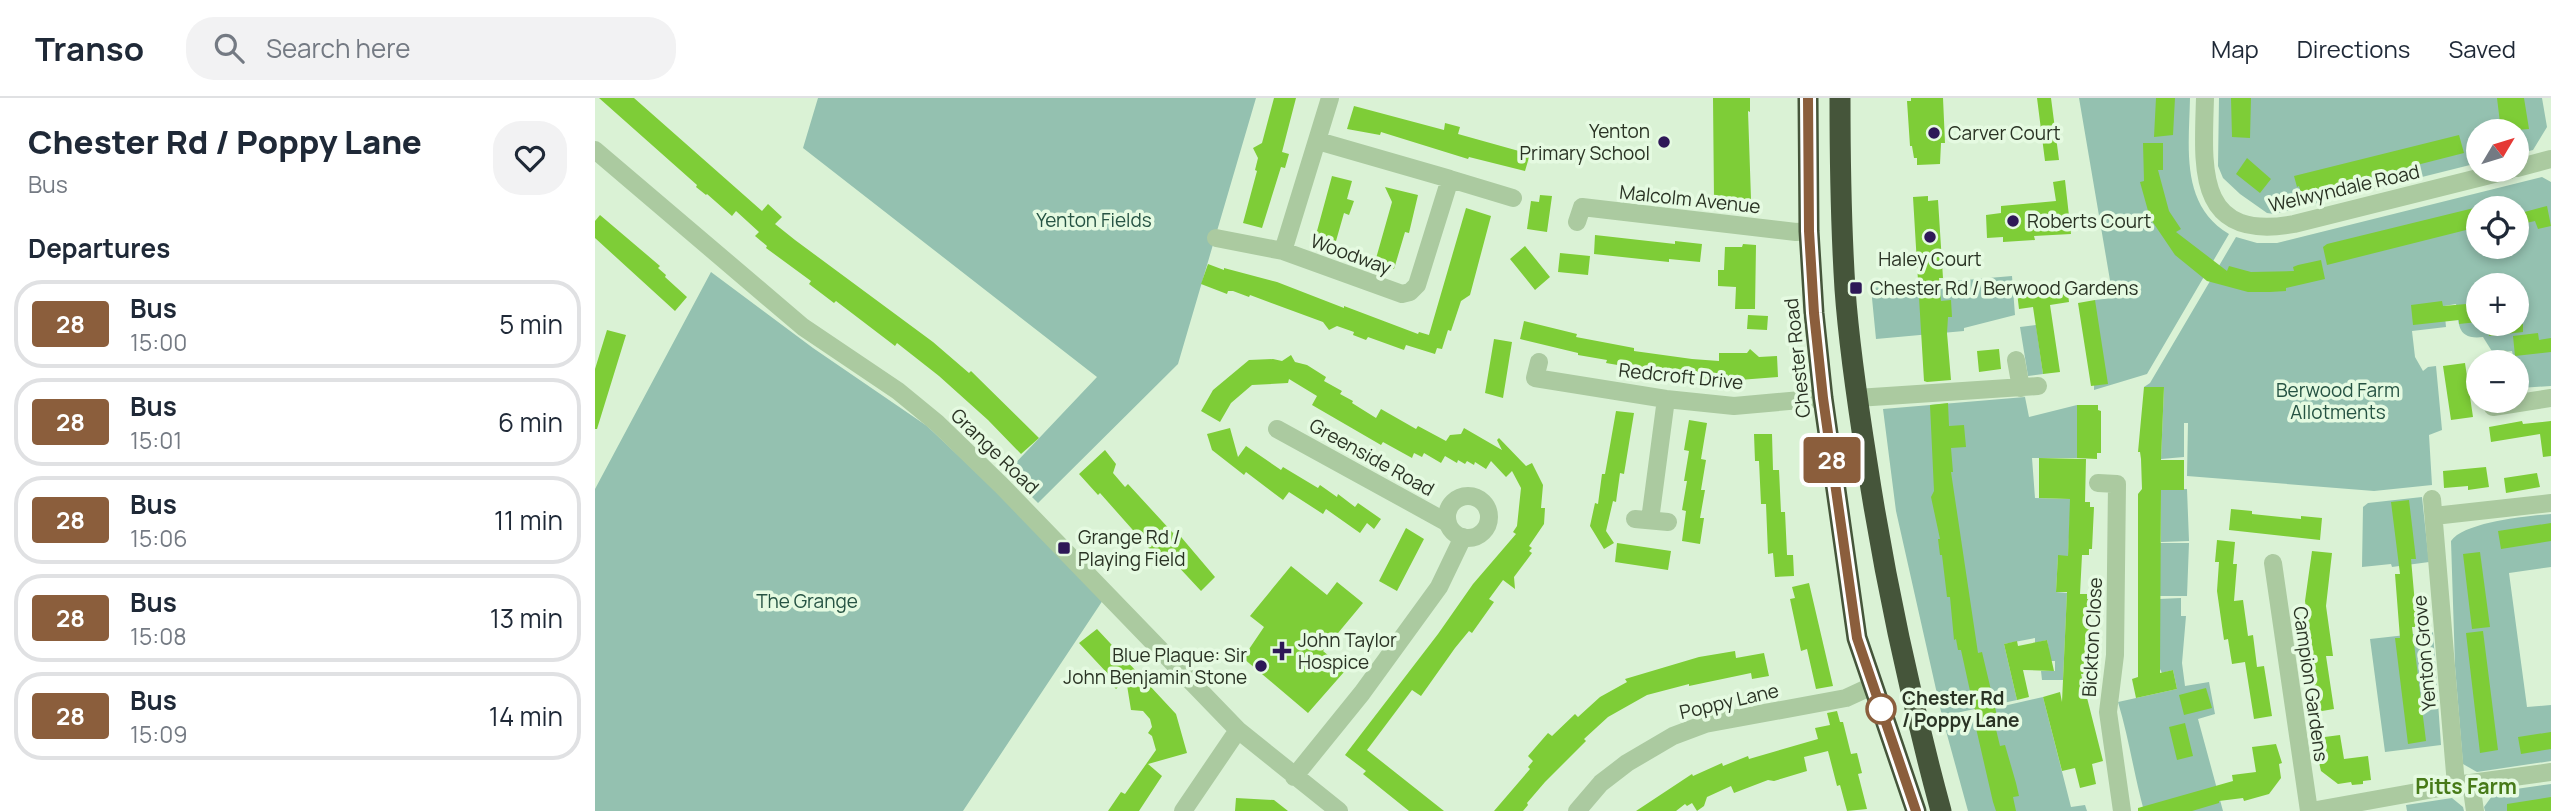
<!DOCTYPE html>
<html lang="en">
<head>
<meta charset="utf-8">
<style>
	body { margin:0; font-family:Manrope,sans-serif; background:#f2f2f3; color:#1f2937; height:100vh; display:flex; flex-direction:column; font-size:26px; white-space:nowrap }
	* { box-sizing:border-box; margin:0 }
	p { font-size:23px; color:#747a83 }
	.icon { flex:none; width:38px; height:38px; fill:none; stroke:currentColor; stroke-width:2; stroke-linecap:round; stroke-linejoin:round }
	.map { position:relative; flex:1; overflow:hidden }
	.panel { display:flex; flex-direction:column; background:#fff; width:595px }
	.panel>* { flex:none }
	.badge { padding:0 14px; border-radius:5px; font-size:24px; line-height:46px }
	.needle { width:46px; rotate:52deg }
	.fabs { position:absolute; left:1871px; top:21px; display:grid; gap:14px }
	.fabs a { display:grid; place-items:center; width:63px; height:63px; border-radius:50%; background:#fff; box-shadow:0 4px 10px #0003; font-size:35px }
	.map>.badge { position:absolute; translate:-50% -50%; box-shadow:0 0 0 4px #fff }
	h2 { padding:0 28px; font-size:26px; line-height:63px }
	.round { display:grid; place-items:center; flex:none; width:74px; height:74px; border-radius:28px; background:#f2f2f3 }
	.overview { display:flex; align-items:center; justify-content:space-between; height:119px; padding:0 28px }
	h1 { font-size:33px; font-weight:800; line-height:52px }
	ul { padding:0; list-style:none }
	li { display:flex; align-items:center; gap:21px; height:88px; margin:0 14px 10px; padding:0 14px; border:4px solid #e0e1e3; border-radius:28px }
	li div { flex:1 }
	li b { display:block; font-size:26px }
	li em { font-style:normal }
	li .badge { min-width:77px; font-weight:700; text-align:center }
	header { display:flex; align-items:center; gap:42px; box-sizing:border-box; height:98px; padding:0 35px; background:#fff; border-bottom:2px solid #e0e1e3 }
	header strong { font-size:33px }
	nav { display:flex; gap:38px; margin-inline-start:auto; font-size:24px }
	.search { width:490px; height:63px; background:#f2f2f3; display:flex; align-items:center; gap:18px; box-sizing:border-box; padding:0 24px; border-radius:28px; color:#747a83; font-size:26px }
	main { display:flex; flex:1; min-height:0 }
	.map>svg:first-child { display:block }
</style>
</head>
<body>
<header>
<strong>Transo</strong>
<div class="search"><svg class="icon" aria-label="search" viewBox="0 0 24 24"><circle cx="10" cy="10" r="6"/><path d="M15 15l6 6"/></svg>Search here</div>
<nav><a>Map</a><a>Directions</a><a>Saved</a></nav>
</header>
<main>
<section class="panel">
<div class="overview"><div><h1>Chester Rd / Poppy Lane</h1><p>Bus</p></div><a class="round"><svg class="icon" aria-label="heart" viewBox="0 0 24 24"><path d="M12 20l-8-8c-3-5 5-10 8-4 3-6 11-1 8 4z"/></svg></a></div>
<h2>Departures</h2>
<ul>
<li><span class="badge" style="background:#8b5e3c;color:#fff">28</span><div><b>Bus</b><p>15:00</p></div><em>5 min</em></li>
<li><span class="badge" style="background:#8b5e3c;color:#fff">28</span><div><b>Bus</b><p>15:01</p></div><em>6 min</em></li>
<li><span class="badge" style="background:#8b5e3c;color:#fff">28</span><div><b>Bus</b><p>15:06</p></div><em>11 min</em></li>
<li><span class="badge" style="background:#8b5e3c;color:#fff">28</span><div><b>Bus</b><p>15:08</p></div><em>13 min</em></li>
<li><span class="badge" style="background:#8b5e3c;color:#fff">28</span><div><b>Bus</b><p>15:09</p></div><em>14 min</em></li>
</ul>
</section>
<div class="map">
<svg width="1956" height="713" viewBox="0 0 1956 713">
	<rect width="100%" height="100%" fill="#daf2d5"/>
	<!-- green -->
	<path fill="#94c1b0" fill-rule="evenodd" d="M223 0H661L583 266 443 405 412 374 502 279 208 50Z
		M1484 0H1595C1594 50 1585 107 1634 136L1552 276 1499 292 1500 202 1518 200Z
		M1624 0H1947L1952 29 1938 52 1922 56V33H1883V65L1679 116 1672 115 1645 96 1628 80 1623 68Z
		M1947 79 1956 84V288L1925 290 1917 253 1898 255 1888 239C1862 242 1864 227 1861 206L1849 208 1851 229 1817 233 1820 259 1828 273 1833 269 1841 268 1847 332 1834 337 1837 387 1779 393 1592 378 1593 325H1589V359L1566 361 1569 289H1549L1555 285 1641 139 1662 145H1682ZM1883 110H1922V149H1883ZM1883 187H1922V226H1883Z
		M116 174 218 250 332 328 441 431 508 502 368 713H0V391Z
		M1417 178 1420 217 1369 230V233L1281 241 1276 190Z
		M1441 227 1448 276 1433 278 1425 229Z
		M1430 299 1434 319 1482 307V360H1437L1440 400 1476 401 1473 458H1463L1461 494 1472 495 1468 582H1447L1446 573H1460V563H1445L1454 553 1452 542 1440 545V540L1409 546 1422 602 1347 618 1301 413 1288 311Z
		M1566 391H1592L1594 443 1566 444Z
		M1827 399 1834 464 1797 469 1796 466 1767 469 1768 409 1773 405Z
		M1956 416V469L1914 475 1932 609 1956 607V663L1882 674 1868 666 1860 568 1856 443C1869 424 1933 418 1956 416Z
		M1565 445H1594L1592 498H1565Z
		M1586 500V518H1591L1587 565 1590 588 1614 584 1620 616 1603 621 1628 713H1549C1539 677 1534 640 1523 604L1582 591 1578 572 1567 575 1565 571 1564 501Z
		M1838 534 1846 647 1790 654 1775 541Z
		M1448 599 1476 709 1490 707 1492 713H1373L1348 622Z
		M1956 686V713H1890L1889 709 1900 694Z
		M1857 700 1868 709 1869 713H1812L1811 707Z"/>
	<!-- building -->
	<path fill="#7ecd37" d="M4 0H39L167 113 173 106 187 119 180 126 200 142 338 244 374 275 376 273 444 340 426 356 393 322 344 278 302 245 300 248 241 203 239 205 214 186 216 183 171 150 172 148 160 138 164 134 141 113 137 118 112 96 111 97 101 89 102 87Z
		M679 0H701L687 54 694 56 690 70 686 69 667 130 648 125 662 73 660 72 663 60 658 50 667 45Z
		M1118 0H1155V14L1153 13 1156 101 1119 102Z
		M1316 0H1348L1350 45H1346L1345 66 1322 67V60H1319L1317 48H1315L1312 3H1316Z
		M1442 0H1456L1464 62 1450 63Z
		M1561 0H1580L1578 37 1559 39Z
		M1636 0H1656L1655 40 1637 39Z
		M1902 0H1929L1934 31 1906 33Z
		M759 8 849 32 850 25 865 29 863 36 935 56 930 73 874 59 873 61 786 34 785 37 752 31Z
		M1864 37 1869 55 1712 95H1706L1704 88 1702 89 1699 78Z
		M1548 45H1568V72H1563L1574 113 1586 131 1581 134 1632 173 1634 168 1656 174 1699 173 1698 169 1703 167 1726 162 1730 181 1691 190V193L1675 194H1653L1612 183 1580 157 1555 120 1545 84 1549 83Z
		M1652 60 1676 81 1665 95 1641 76Z
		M737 78 757 83 752 101 759 103 754 117 749 115 739 150 719 144Z
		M1470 82 1476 136 1439 138 1440 142 1408 144V139L1392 140 1391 117 1406 115V108L1461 103 1458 84Z
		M790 89 823 97 814 135 810 134 799 171 780 164 797 104Z
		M945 97 957 98 952 134 932 131 936 103 944 104Z
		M1333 98V103L1343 102 1348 180H1344L1346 203 1356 202 1357 219H1353L1352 235 1356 282 1332 284 1329 283 1318 99Z
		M1952 108 1956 128 1943 131 1940 123 1922 127V116Z
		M1883 109V129L1732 167 1728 149 1732 146Z
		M871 110 896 118 875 197 866 203 856 233 853 232 847 251 842 250 840 256 811 247 809 252 773 239 771 242 758 237 759 234 742 228 734 232 728 224 655 197 654 199 638 193H633L632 196 606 186 613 166 629 172V170L682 184 749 210V208L823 236 824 234 834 237Z
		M5 117 65 168 63 170 71 177 70 179 92 199 80 213 0 140V123Z
		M1000 137 1080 146V143L1107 146 1105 164 1074 161V164L999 156Z
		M1148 146 1161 147 1160 211H1140L1141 189 1123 188V172H1129L1130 149H1147Z
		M930 148 955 179 940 192 915 161Z
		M965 155 995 158 993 177 963 174Z
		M1472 188 1474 204 1455 207 1465 274 1448 276 1438 209 1424 211 1422 194Z
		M1500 202 1513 286 1496 288 1483 205Z
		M1847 203 1848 208 1883 205V224L1864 226V222L1818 227 1816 207Z
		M1153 217 1173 218 1172 232 1152 231Z
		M929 223 982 236 981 239 1039 250V253L1097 261 1124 263V255H1152L1155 251 1164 259 1182 258 1183 279 1144 282 1098 280 1040 272V270L1011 265 1012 262 983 257V255L925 241Z
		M1892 226H1928V234L1894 238Z
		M12 232 31 237 2 331H0V271Z
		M1943 235 1944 242 1956 240V254L1920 258 1918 238Z
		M899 241 917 244 908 300 890 295Z
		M1404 251 1406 271 1384 274 1382 253Z
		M696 257 700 264 712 267 731 279 729 283 747 293 745 296 758 303 757 305 781 320 786 311 821 331 823 328 851 343 855 337 866 336 869 330 907 352 902 342 904 340 931 368 937 365 948 387 946 410H950L949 426 934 448 937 450 934 453 937 455 919 479 920 491 908 482 894 501 899 504 877 535 874 533 860 550 826 598 817 592 772 652 849 713H814L768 676 771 673 750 657 843 536 878 486 921 436 918 434 922 428 926 390 917 373 911 379 896 363 891 371 880 364 879 367 872 363 870 366 863 362 862 365 850 358 846 365 829 355 827 359 819 355 817 360 788 344 786 347 717 307 722 298 694 281 693 285 657 287 636 305 625 324 606 313 618 292 654 262 678 261 687 263Z
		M1870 265 1878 319 1856 322 1848 268Z
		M1549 289H1569L1566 362H1589V392H1566L1565 575 1578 572 1582 591 1541 600 1537 581 1543 579V396L1547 391 1546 361 1545 354H1543Z
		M1353 305 1354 328 1369 327 1371 349 1356 350 1358 374H1356L1383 555 1387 554 1403 622 1399 623 1405 648 1410 647 1421 685 1424 698 1418 699 1421 713H1401L1398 704 1378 617 1381 616 1375 593 1366 552H1363L1361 541 1359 542 1355 499H1352L1347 457H1345L1343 441H1345L1336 399 1339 393 1335 307Z
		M1482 307H1503V312L1506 313V355H1502V361L1482 360Z
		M1021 313 1039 315 1029 376 1025 375 1021 404 1018 403 1011 433 1019 445 1009 451 995 428 1000 405 1003 406 1007 376H1010Z
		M1094 322 1112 325 1106 361 1111 362 1106 392H1110L1105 420H1109L1105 446 1087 443 1091 413 1087 412 1092 383H1089L1094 353 1089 352Z
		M1927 323 1928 326 1956 323V358L1948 359 1945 336 1896 344 1894 329Z
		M635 330 643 359 651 348 686 372 688 369 723 390 725 387 742 399 743 396 760 409 763 405 786 421 779 431 772 425 765 435 731 411 728 416 694 394 688 402 651 374 649 377 617 352 612 336Z
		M1159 336H1177L1178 372H1184L1186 414H1190L1192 457H1198L1199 478 1180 479 1178 455 1173 456 1171 406H1166L1164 363H1160Z
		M510 352 521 366 518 375 530 389 533 386 578 435 581 433 620 479 606 493 579 464 576 467 572 462 568 466 505 395 503 397 484 376Z
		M1444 360 1491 361 1490 404H1495V409H1499L1497 451H1494V457H1487L1485 496H1492V501H1495L1493 576H1486L1508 663 1497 666 1501 686 1485 690 1480 670 1467 673 1448 599 1465 594 1467 604 1472 494H1461L1463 457 1473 458 1475 401 1444 400Z
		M1891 369 1894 389 1873 392V388L1849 390 1848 373Z
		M1942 375 1945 389 1911 395 1909 380Z
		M1814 402 1821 461H1816L1822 529H1817L1831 643 1813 646 1800 540H1805L1800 476H1805L1796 404Z
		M1636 411 1657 413V416L1706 421V418L1727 420 1725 442 1634 432Z
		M1956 425V443L1906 451 1903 433Z
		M811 430 829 441 802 493 784 483Z
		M1622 442 1640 444 1638 466H1642L1639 503 1648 502 1653 538 1658 537 1662 569 1669 568 1677 618 1659 621 1650 564 1637 566 1633 541 1629 542 1622 493 1624 464H1620Z
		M1022 445 1076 453 1073 472 1020 464Z
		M1717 453 1737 455 1731 508 1738 558H1731L1739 611 1721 614 1713 564 1718 563 1710 503Z
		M1885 454 1895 529 1877 531 1868 456Z
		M696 468 732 497 742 484 768 505 728 553 746 568 744 570 749 574 713 615 648 560 669 529 655 518Z
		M1214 485 1238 588 1221 591 1212 551 1206 553 1195 501 1200 500 1197 489Z
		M502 531 581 616 592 655 553 666 567 678 544 713H513L526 694 530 696 561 652 557 638 553 635 557 629 555 621 548 613 536 612 531 581 521 591 510 579 513 576 484 545Z
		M1888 533 1903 652 1885 655 1871 535Z
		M1452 542 1459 573 1428 572 1434 599 1422 602 1409 546 1422 543 1423 548Z
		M1140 553 1141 560 1169 555 1174 578 1157 581 1156 575 1094 588V586L1052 597 1013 619 989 641 991 643 950 684 932 705 933 707 928 713H899L935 671 933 669 938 663 933 658 953 635 957 638 980 616 983 619 1005 599 1032 584 1030 581 1104 559Z
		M1611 590 1617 610 1589 617 1584 597Z
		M1242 613 1245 624H1248L1256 656 1262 655 1267 675 1263 676 1272 711 1252 713 1245 687 1242 688 1233 653 1209 659 1212 673 1179 683 1173 682 1139 695 1136 688 1112 699 1109 708 1102 713 1097 705 1092 708 1090 706 1081 713H1041L1097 676 1098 678 1127 665 1128 668 1153 658 1154 661 1223 641 1220 630 1235 627 1232 615Z
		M1590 625 1598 658 1582 662 1574 629Z
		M1956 634V651L1926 656 1923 639Z
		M1745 637 1749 661 1773 658 1776 682 1768 683V686L1757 687 1756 684 1743 686 1726 673 1720 648H1723L1722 640Z
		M1681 646 1687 665 1684 666 1686 680 1674 696 1649 703 1648 700 1624 703V705L1597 713H1543V710L1638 683 1637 677 1661 674 1657 649Z
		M1956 699V713H1912V706Z
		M641 700 679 702 693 713H640Z"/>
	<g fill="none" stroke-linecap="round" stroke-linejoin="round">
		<!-- minor -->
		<path stroke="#abcaa0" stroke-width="18" d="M1610 0C1608 70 1600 144 1699 126L1915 72
			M0 52 208 229 303 293 342 325 407 388 643 632 744 713
			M1922 70 1956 61
			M855 81 918 100
			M982 124 987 109 1201 134 1214 133
			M621 140 688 153 807 196 815 194 822 187 855 81 723 43
			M688 153 735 0
			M1908 261V264
			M1421 262 1426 290
			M944 264 940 280 1071 301 1139 308 1228 300
			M1262 300 1443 288
			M1898 309 1956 300
			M682 331 853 425
			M1503 385 1522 386 1520 557 1513 614 1527 713
			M852 419a21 21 0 1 1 42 0a21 21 0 1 1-42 0Z
			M1837 401 1861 687
			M1839 418 1956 405
			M1040 421 1073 424
			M1055 422 1071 301
			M1678 465 1714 713
			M699 679 767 595 844 489 868 439
			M1876 685 1880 713
			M588 713 643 632
			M982 713 1006 685 1032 665 1078 638 1110 626 1251 600 1277 588
			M1716 713 1861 687 1956 674"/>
		<!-- highway -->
		<path stroke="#45553a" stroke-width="21" d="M1213 0 1214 133 1219 215 1228 300 1262 540 1321 713
			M1245 0C1245 64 1246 128 1250 191 1254 249 1263 308 1272 365 1290 483 1315 598 1346 713"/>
	</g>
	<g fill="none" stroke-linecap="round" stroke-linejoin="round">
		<!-- line casing -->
		<g stroke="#fff" stroke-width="16">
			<path id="line" d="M1213 0 1214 133 1219 215 1228 300 1262 540 1321 713"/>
		</g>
		<!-- line -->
		<use href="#line" stroke="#8b5e3c" stroke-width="10"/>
	</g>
	<!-- markers -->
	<g fill="#2e1857" stroke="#e5fae1" stroke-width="2.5">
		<circle cx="1339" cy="35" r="7"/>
		<circle cx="1069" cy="44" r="7"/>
		<circle cx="1418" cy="123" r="7"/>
		<circle cx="1335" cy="139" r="7"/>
		<rect x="1254" y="183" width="14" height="14" rx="3.5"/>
		<rect x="462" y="443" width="14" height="14" rx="3.5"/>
		<path d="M683.5 542.5h7v7h7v7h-7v7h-7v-7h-7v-7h7z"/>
		<circle cx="666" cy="568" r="7"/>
	</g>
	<circle fill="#fff" stroke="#8b5e3c" stroke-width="3.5" cx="1286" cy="611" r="14"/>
	<g text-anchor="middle" stroke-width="7" stroke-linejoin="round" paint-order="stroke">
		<!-- poi labels -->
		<g font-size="19" fill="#2a3324" stroke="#e5fae1" text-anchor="start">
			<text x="1055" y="40" text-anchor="end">Yenton<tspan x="1055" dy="22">Primary School</tspan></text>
			<text x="1353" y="42">Carver Court</text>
			<text x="1432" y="130">Roberts Court</text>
			<text x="1335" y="168" text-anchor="middle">Haley Court</text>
			<text x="1275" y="197">Chester Rd / Berwood Gardens</text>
			<text x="483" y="446">Grange Rd /<tspan x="483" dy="22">Playing Field</tspan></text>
			<text x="703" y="549">John Taylor<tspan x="703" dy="22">Hospice</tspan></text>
			<text x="652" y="564" text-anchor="end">Blue Plaque: Sir<tspan x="652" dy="22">John Benjamin Stone</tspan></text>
		</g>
		<!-- street labels -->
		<g font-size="19" fill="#2a3324" stroke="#e5fae1">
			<text transform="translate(1749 90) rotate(-13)" y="7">Welwyndale Road</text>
			<text transform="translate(1095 101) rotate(6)" y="7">Malcolm Avenue</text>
			<text transform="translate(756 156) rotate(20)" y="7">Woodway</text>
			<text transform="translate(1202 260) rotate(-96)" y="7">Chester Road</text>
			<text transform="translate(1086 278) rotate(6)" y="7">Redcroft Drive</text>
			<text transform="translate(400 353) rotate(44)" y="7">Grange Road</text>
			<text transform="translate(777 359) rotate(29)" y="7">Greenside Road</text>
			<text transform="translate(1497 539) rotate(-87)" y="7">Bickton Close</text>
			<text transform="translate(1829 555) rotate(-95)" y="7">Yenton Grove</text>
			<text transform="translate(1716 586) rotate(82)" y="7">Campion Gardens</text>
			<text transform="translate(1134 603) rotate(-13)" y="7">Poppy Lane</text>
		</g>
		<!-- park labels -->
		<g font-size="19" fill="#265343" stroke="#e5fae1">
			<text x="499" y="129">Yenton Fields</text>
			<text x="1743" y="299">Berwood Farm<tspan x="1743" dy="22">Allotments</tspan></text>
			<text x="212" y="510">The Grange</text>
		</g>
		<!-- stop labels -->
		<g font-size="19" font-weight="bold" fill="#2a3324" stroke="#e5fae1" text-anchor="start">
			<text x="1307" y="607">Chester Rd<tspan x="1307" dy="22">/ Poppy Lane</tspan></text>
		</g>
		<!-- neighbourhood labels -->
		<g font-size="21" font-weight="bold" fill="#477a18" stroke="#e5fae1">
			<text x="1871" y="696">Pitts Farm</text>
		</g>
	</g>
</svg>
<div class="fabs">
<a><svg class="needle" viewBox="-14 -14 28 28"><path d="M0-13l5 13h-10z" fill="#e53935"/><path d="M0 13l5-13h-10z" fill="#747a83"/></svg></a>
<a><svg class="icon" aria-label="locate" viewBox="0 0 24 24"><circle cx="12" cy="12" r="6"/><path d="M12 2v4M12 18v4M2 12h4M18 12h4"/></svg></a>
<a>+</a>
<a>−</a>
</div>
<b class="badge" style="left:1237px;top:362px;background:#8b5e3c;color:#fff">28</b>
</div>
</main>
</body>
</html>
